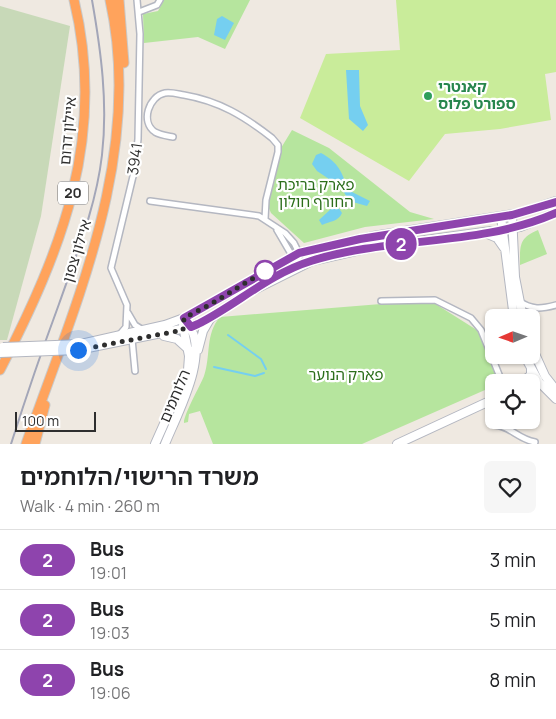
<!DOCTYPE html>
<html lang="en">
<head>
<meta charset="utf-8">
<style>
	body { margin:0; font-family:Manrope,"Noto Sans Hebrew",sans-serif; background:#f6f6f6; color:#202124; height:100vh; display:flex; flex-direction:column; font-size:19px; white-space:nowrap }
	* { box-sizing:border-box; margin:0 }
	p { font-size:16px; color:#757577 }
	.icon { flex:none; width:28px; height:28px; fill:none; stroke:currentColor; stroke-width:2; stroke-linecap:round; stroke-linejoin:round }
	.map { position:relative; height:444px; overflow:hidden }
	.side { display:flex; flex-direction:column; background:#fff; flex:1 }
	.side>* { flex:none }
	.badge { padding:0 10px; border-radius:16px; font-size:18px; line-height:32px }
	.needle { width:32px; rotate:268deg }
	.tools { position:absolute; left:485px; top:309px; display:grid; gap:10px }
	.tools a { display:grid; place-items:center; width:55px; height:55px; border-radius:8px; background:#fff; box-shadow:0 1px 4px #0004; font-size:25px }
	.scale { position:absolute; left:15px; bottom:12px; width:81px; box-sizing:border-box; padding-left:5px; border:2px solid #2e2e2e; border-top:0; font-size:14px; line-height:18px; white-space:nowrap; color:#2e2e2e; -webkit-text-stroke:4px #fff; paint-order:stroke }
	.you { position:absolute; width:25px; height:25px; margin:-12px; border:4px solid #fff; border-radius:50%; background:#1a73e8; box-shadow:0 0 0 8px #1a73e833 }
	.map>.badge { position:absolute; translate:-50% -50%; box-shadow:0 0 0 2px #fff }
	.round { display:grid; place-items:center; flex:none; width:52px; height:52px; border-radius:8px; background:#f6f6f6 }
	.overview { display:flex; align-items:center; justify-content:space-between; height:85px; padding:0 20px }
	h1 { font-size:24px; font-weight:600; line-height:38px }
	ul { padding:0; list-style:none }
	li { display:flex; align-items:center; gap:15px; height:60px; padding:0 20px; border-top:1px solid #e0e0e0 }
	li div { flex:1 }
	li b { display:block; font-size:19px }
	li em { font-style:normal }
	li .badge { min-width:55px; font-weight:700; text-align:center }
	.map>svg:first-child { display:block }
</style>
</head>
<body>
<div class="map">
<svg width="556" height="444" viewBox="0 0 556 444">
	<rect width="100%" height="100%" fill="#efe9e1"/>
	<!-- green -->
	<path fill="#b6e59e" d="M164 0H250L225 49 198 37 144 43 143 14 158 11Z
		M292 130 329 148 410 212 434 219 365 227 304 243 271 213 268 206 281 148Z
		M538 230 547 254 520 265C520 245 519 238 538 230Z
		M434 303 480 332 501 382H494V386L485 390 362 444H213L200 411 189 414 188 422 184 423C183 416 200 386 204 376 211 356 205 334 220 317L381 304Z"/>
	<!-- cemetery -->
	<path fill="#c8d9b8" d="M0 6 70 26 41 216 7 340H0Z"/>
	<!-- pitch -->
	<path fill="#c9ec9a" d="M396 0H556V72L545 74 551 120 500 129 445 134 409 181 300 118 326 54 400 50Z"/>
	<!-- water -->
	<path fill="#75cff0" d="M222 16 234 23 225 40 214 35 217 19Z
		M359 70 360 106 368 125 363 131 349 119 346 70Z
		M321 153C339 163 342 172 348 190L370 201 367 206 349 201 341 187 317 171 312 164 316 155Z
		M338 207 342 213C338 222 330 221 322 225L319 220 332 208Z"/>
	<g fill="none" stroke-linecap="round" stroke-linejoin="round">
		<!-- stream -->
		<path stroke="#75cff0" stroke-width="2" d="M228 335 261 359 266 369
			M214 367 255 376 264 373"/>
		<!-- street casing -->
		<g stroke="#b4b7c1" stroke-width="8">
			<path id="street" d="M139 12 157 5 160 0
				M173 137C168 136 160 135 155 132 140 122 149 96 165 93 171 92 178 94 184 95 219 101 244 116 272 138L278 145V152L266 200 265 219
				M150 201 259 216 285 233 294 243 299 253V265
				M277 230 294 259
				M381 301 435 300 471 318 481 330 502 382
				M519 301C532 310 541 309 556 305
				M128 313 135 325 143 330
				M120 334 126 327 127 305 111 268 135 168 138 139 140 34 137 0
				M132 339 135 371
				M531 401 534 392
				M494 425C511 426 517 439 535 442"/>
		</g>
		<!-- secondary casing -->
		<g stroke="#b4b7c1" stroke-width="10">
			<path id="secondary" d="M512 215 515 277 523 318
				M501 217 514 318
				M485 233 497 238 504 248
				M164 336 177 339 188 349
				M81 344 165 325 184 318 299 253 373 236 520 213 556 201
				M531 345 545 376 556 390
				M78 350 191 327 211 318 248 293 312 261 374 247 520 227 556 213
				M198 350 203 331 210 319
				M524 355 539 382 556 399
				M522 382 531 375V369
				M155 444 188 370 189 356 183 326
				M165 444C177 414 211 353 188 324
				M397 444 494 399"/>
		</g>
		<!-- highway casing -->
		<g stroke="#c9c9c9" stroke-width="11">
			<path id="highway" d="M119 0 124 63
				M0 370C62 250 107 137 74 0
				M26 444C76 302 144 153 110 0
				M35 444 45 405"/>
		</g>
		<!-- street -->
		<use href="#street" stroke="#fff" stroke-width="5"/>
		<!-- secondary -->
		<use href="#secondary" stroke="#fff" stroke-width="8"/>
		<!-- highway -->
		<use href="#highway" stroke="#ffa35c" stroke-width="9"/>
		<!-- rail -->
		<path stroke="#a3a6b8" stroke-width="2" d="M11 444C26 397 42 350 59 304 76 255 96 207 102 155 108 103 101 51 92 0"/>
		<!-- secondary-bridge casing -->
		<g stroke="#b4b7c1" stroke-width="10" stroke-linecap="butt">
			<path id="secondary-bridge" d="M3 347 81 344
				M0 353 78 350"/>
		</g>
		<!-- secondary-bridge -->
		<use href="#secondary-bridge" stroke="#fff" stroke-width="8"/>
	</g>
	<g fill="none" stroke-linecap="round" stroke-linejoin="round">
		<!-- line casing -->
		<g stroke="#fff" stroke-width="11">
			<path id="line" d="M556 202 512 215 360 239 299 253 184 318 191 327 198 324C236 305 269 274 311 261 390 236 479 247 556 213"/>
		</g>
		<!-- line -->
		<use href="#line" stroke="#8e44ad" stroke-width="8"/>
		<!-- walk -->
		<path stroke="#2e2e2e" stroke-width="5" stroke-dasharray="0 9" d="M78 350 183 330 184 318 211 304 265 271"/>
	</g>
	<!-- markers -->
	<circle fill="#2e9e5b" stroke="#fff" stroke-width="2" cx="428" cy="96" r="5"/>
	<circle fill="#fff" stroke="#8e44ad" stroke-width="2.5" cx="265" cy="271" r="10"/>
	<g text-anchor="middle" stroke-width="4.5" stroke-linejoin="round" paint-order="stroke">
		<!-- shield labels -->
		<rect fill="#fff" stroke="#6d6d6d" stroke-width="1" x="58" y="181.5" width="30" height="23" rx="4"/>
		<g font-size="14" font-weight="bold" fill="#2e2e2e">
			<text x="73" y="198">20</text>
		</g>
		<!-- leisure labels -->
		<g font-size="15" font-weight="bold" fill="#27864d" stroke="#fff" text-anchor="start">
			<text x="438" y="92">קאנטרי<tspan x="438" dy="17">ספורט פלוס</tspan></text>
		</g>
		<!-- street labels -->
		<g font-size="15" fill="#2e2e2e" stroke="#fff">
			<text transform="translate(68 131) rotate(-85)" y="5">איילון דרום</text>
			<text transform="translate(135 159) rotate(-82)" y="5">3941</text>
			<text transform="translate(77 251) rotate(-73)" y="5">איילון צפון</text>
			<text transform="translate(175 396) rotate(-67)" y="5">הלוחמים</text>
		</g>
		<!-- park labels -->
		<g font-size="15" fill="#2c6e1b" stroke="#fff">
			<text x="316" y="190">פארק בריכת<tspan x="316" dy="17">החורף חולון</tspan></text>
			<text x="346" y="380">פארק הנוער</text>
		</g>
	</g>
</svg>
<div class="tools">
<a><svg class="needle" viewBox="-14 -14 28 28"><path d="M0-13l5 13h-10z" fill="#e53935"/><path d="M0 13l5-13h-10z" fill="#757577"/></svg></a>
<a><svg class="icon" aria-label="locate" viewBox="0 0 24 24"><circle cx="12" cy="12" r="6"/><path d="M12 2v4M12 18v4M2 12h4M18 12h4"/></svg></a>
</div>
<div class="scale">100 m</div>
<div class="you" style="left:78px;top:350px"></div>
<b class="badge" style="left:401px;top:244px;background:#8e44ad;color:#fff">2</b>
</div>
<section class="side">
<div class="overview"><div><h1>משרד הרישוי/הלוחמים</h1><p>Walk · 4 min · 260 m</p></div><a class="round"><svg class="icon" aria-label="heart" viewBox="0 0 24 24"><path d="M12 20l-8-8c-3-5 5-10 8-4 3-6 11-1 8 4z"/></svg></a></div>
<ul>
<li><span class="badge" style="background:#8e44ad;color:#fff">2</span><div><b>Bus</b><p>19:01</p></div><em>3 min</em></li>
<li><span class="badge" style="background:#8e44ad;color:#fff">2</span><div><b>Bus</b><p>19:03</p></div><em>5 min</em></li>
<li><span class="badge" style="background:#8e44ad;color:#fff">2</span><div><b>Bus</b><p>19:06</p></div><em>8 min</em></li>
</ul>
</section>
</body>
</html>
